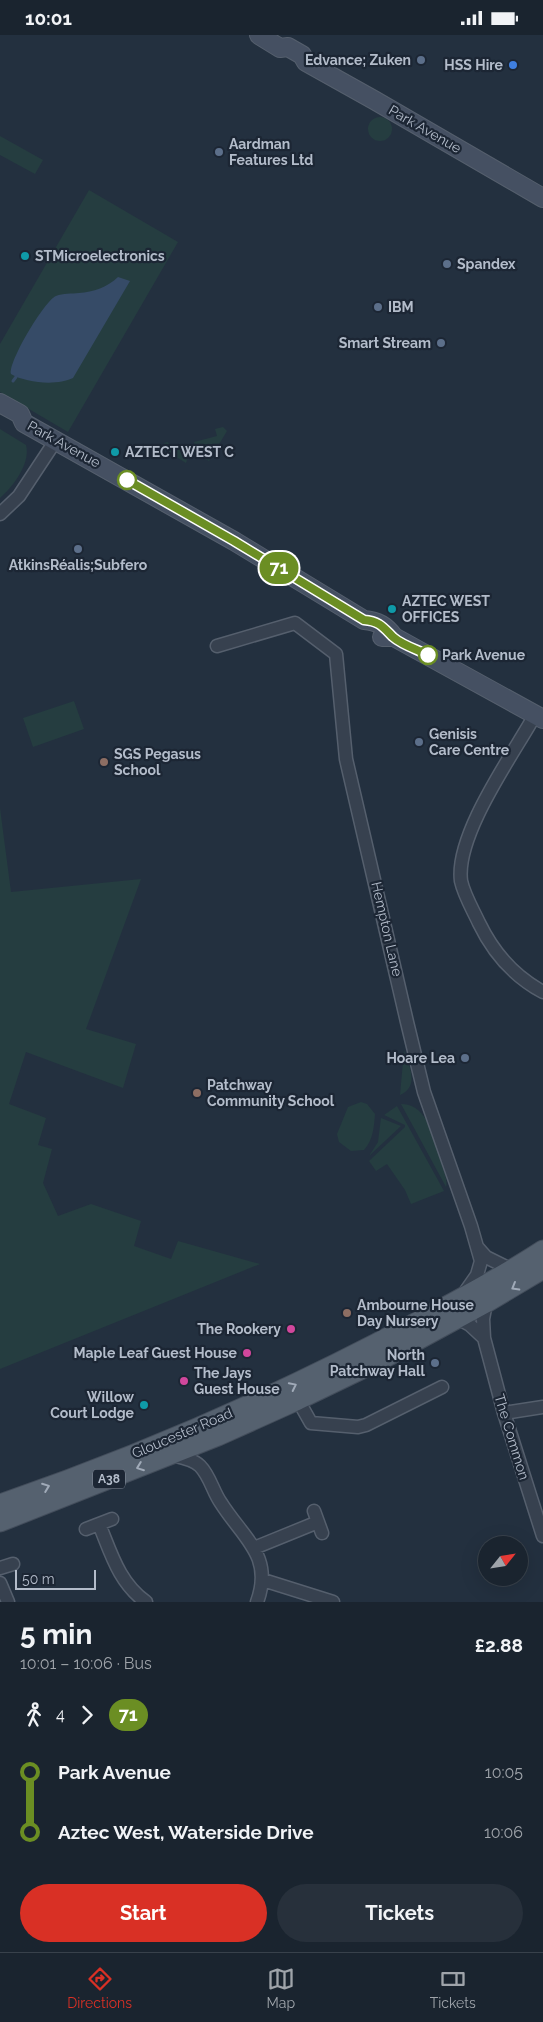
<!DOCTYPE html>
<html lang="en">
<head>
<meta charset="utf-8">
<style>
	body { margin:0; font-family:Raleway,sans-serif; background:#27303b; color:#f1f3f6; height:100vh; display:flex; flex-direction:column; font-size:19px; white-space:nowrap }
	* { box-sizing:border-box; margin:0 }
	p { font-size:16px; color:#9fa4aa }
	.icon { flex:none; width:28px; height:28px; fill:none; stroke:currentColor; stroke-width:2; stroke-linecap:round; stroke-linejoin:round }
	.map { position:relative; height:1567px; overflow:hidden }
	.panel { display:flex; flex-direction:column; background:#1a242f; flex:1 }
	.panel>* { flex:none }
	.badge { padding:0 10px; border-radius:16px; font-size:18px; line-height:32px }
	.needle { width:32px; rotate:60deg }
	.buttons { position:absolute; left:478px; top:1501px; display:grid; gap:10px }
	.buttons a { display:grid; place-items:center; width:50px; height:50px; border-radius:50%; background:#1a242f; box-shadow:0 5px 20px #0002,0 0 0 1px #38414b; font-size:25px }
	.scale { position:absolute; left:15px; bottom:12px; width:81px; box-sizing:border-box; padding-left:5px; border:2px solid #b3bcca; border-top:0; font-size:14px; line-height:18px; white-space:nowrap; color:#b3bcca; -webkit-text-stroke:4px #1c2634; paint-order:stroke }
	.map>.badge { position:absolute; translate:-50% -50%; box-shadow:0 0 0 2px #fff }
	.legs { display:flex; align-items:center; gap:8px; height:55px; padding:0 20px; font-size:16px }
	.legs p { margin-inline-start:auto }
	.summary { display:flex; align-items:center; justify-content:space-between; height:85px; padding:0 20px }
	h1 { font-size:28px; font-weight:700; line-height:38px }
	.cta { display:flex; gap:10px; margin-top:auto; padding:10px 20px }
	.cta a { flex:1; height:58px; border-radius:30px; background:#d93025; color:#fff; font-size:20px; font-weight:700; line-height:58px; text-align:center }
	.cta a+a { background:#27303b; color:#f1f3f6 }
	ul { padding:0 20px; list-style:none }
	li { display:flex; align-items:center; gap:18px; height:60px; font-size:19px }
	li i { display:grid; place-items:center; width:8px; height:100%; margin:0 6px; background:currentColor }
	li i::after { content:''; width:12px; height:12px; margin:-6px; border:4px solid; border-radius:50%; background:#1a242f }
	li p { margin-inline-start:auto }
	li:first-child i { background:linear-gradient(#0000 50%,currentColor 0) }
	li:last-child i { background:linear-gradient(currentColor 50%,#0000 0) }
	.status { display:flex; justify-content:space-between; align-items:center; height:35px; padding:0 25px; background:#1a242f; direction:ltr }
	.status svg { height:14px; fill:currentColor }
	.menu { display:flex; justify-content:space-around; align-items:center; height:70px; border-top:1px solid #38414b; background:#1a242f; font-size:14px; color:#9fa4aa }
	.menu a { display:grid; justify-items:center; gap:2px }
	.menu .on { color:#d93025 }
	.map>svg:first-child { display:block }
</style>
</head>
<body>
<div class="status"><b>10:01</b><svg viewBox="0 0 49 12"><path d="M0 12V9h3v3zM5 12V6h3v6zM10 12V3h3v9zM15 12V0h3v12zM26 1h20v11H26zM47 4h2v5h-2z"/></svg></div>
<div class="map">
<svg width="543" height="1567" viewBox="0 0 543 1567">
	<rect width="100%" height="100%" fill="#23303f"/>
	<!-- green -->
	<path fill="#253d40" d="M368 94a12 12 0 1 1 24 0a12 12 0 1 1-24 0Z
		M0 101 43 125 35 139 0 120Z
		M89 155 178 207 68 397 0 357V309Z
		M223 392 227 396 209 426 198 420 194 407 217 401 215 394Z
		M0 394 26 410C31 428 13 452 0 463Z
		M168 407 170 413 184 410 190 415 186 428 165 415 164 408Z
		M74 666 84 694 33 712 23 683Z
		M0 773 11 857 141 844 86 994 136 1009 123 1053 26 1017 9 1069 46 1083 38 1110 52 1114 43 1148 58 1181 91 1169 141 1186 134 1211 171 1224 178 1206 260 1229 0 1334Z
		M404 1015C409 1031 420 1051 400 1060Z
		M361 1067 367 1069 375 1079C374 1092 373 1105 364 1115L351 1116 339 1107 337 1099 348 1072Z
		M401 1069C428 1068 437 1109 442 1130 444 1137 448 1146 446 1152Z
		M397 1071 444 1156 411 1169 405 1155 387 1129 376 1136 369 1126 405 1092V1090L384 1080Z
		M381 1083 401 1091 369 1121 378 1107Z"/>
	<!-- water -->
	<path fill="#364b67" d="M118 242 130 246 73 343C57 351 26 348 11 339 8 327 45 265 56 261 63 258 72 259 79 258 93 257 108 252 118 242Z"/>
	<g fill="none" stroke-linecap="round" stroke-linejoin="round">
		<!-- stream -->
		<path stroke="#364b67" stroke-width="3" d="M13 346 16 342"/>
		<!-- street casing -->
		<g stroke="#555f6d" stroke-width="15">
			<path id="street" d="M0 479 19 461 56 405
				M217 611 295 588 336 619 346 724 407 987 424 1057 471 1191 481 1226 477 1240 463 1260
				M535 680C512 721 455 800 461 846 464 860 473 875 479 888 493 917 515 942 543 957
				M478 1213 486 1222 512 1235
				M486 1268 483 1284 484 1303 504 1378 543 1501
				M457 1283 470 1290 484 1303
				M298 1365 311 1388 358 1392 366 1390 442 1352
				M504 1378 543 1372
				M172 1420C181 1422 193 1424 200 1431 210 1441 213 1457 221 1468 243 1503 274 1521 257 1567
				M314 1476 322 1498
				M99 1489C111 1518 119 1548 146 1567
				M86 1494 112 1484
				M254 1513 318 1487
				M0 1533 13 1529
				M263 1545 333 1567
				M0 1548 8 1567"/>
		</g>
		<!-- secondary casing -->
		<g stroke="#555f6d" stroke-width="20">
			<path id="secondary" d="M259 0 280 13 288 12 302 20 306 27 374 65 543 163
				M0 368 20 379 24 388 234 506 364 585C378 586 386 591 394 602
				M382 602H394L543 684"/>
		</g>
		<!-- primary casing -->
		<g stroke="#434d5b" stroke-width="21">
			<path id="primary" d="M0 1469C143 1420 282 1359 415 1288 458 1265 502 1242 543 1215
				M0 1487 218 1401 298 1365 383 1324 486 1268 543 1234"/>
		</g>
		<!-- street -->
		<use href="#street" stroke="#37414f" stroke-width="12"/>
		<!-- secondary -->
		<use href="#secondary" stroke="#455062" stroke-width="18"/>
		<!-- primary -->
		<use href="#primary" stroke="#55616f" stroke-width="19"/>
	</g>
	<!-- one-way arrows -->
	<defs><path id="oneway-chevron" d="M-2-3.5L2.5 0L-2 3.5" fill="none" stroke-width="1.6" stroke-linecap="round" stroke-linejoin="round" transform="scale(1.25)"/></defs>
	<g stroke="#a0aab8">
		<use href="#oneway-chevron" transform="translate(515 1252) rotate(150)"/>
		<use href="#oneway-chevron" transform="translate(293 1351) rotate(-26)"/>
		<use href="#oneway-chevron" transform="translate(140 1432) rotate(159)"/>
		<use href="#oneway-chevron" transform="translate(46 1452) rotate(-21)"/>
	</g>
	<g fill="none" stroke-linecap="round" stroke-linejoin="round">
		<!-- line-1 casing -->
		<g stroke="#fff" stroke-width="11">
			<path id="line-1" d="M127 445 234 506 364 585C379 586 383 592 393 602 402 610 418 615 428 620"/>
		</g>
		<!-- line-1 -->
		<use href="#line-1" stroke="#6b8e23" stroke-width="8"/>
	</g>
	<!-- markers -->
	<g fill="#5c6f8a" stroke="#1c2634" stroke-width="2">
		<circle cx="421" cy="25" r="5"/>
		<circle cx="219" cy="117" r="5"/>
		<circle cx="447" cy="229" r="5"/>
		<circle cx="378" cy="272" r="5"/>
		<circle cx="441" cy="308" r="5"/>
		<circle cx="78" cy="514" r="5"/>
		<circle cx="419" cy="707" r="5"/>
		<circle cx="465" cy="1023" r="5"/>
		<circle cx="435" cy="1328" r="5"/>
	</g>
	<circle fill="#3f7fe0" stroke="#1c2634" stroke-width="2" cx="513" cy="30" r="5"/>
	<g fill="#0f9aa8" stroke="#1c2634" stroke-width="2">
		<circle cx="25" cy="221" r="5"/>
		<circle cx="115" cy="417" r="5"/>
		<circle cx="392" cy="574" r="5"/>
		<circle cx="144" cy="1370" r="5"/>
	</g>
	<g fill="#fff" stroke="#6b8e23" stroke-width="2.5">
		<circle cx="127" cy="445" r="9"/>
		<circle cx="428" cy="620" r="9"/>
	</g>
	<g fill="#8d6e63" stroke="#1c2634" stroke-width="2">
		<circle cx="104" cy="727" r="5"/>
		<circle cx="197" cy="1058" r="5"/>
		<circle cx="347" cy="1278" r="5"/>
	</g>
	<g fill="#d1479c" stroke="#1c2634" stroke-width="2">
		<circle cx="291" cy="1294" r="5"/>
		<circle cx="247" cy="1318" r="5"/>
		<circle cx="184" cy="1346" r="5"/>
	</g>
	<g text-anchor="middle" stroke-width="4.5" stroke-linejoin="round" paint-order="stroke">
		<!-- shield labels -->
		<rect fill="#1c2634" stroke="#868f9d" stroke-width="1" x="93" y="1434.5" width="32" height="19" rx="4"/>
		<g font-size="12" font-weight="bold" fill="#b3bcca">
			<text x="109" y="1448">A38</text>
		</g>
		<!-- poi labels -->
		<g font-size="14" font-weight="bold" fill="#b3bcca" stroke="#1c2634" text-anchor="start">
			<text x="411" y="30" text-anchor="end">Edvance; Zuken</text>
			<text x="503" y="35" text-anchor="end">HSS Hire</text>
			<text x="229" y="114">Aardman<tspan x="229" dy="16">Features Ltd</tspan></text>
			<text x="35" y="226">STMicroelectronics</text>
			<text x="457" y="234">Spandex</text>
			<text x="388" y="277">IBM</text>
			<text x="431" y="313" text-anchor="end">Smart Stream</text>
			<text x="125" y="422">AZTECT WEST C</text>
			<text x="78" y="535" text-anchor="middle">AtkinsRéalis;Subfero</text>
			<text x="402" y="571">AZTEC WEST<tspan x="402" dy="16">OFFICES</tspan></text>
			<text x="429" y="704">Genisis<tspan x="429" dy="16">Care Centre</tspan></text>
			<text x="114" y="724">SGS Pegasus<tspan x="114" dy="16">School</tspan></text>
			<text x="455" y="1028" text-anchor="end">Hoare Lea</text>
			<text x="207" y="1055">Patchway<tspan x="207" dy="16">Community School</tspan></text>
			<text x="357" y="1275">Ambourne House<tspan x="357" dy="16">Day Nursery</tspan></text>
			<text x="281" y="1299" text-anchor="end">The Rookery</text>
			<text x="237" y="1323" text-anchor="end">Maple Leaf Guest House</text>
			<text x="425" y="1325" text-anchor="end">North<tspan x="425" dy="16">Patchway Hall</tspan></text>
			<text x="194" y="1343">The Jays<tspan x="194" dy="16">Guest House</tspan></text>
			<text x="134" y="1367" text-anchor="end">Willow<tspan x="134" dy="16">Court Lodge</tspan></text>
		</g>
		<!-- street labels -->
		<g font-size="14" fill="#b3bcca" stroke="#1c2634">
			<text transform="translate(425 94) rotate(30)" y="5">Park Avenue</text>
			<text transform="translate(64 409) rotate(29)" y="5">Park Avenue</text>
			<text transform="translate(387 894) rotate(77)" y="5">Hempton Lane</text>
			<text transform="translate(182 1398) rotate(-23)" y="5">Gloucester Road</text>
			<text transform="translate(512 1402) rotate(73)" y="5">The Common</text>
		</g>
		<!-- stop labels -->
		<g font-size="14" font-weight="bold" fill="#b3bcca" stroke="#1c2634" text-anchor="start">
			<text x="442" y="625">Park Avenue</text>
		</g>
	</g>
</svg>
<div class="buttons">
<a><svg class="needle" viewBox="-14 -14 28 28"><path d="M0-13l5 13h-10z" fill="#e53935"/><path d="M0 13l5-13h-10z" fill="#9fa4aa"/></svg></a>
</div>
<div class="scale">50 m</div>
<b class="badge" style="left:279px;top:533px;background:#6b8e23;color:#fff">71</b>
</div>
<section class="panel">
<div class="summary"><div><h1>5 min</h1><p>10:01 – 10:06 · Bus</p></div><b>£2.88</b></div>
<div class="legs"><svg class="icon" aria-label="walk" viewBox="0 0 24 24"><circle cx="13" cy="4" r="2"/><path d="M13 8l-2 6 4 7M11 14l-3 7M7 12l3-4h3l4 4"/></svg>4<svg class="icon" aria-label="forward" viewBox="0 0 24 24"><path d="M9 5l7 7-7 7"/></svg><b class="badge" style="background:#6b8e23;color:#fff">71</b></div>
<ul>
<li><i style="color:#6b8e23"></i><b>Park Avenue</b><p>10:05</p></li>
<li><i style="color:#6b8e23"></i><b>Aztec West, Waterside Drive</b><p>10:06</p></li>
</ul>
<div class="cta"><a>Start</a><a>Tickets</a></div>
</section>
<nav class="menu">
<a class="on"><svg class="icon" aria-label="directions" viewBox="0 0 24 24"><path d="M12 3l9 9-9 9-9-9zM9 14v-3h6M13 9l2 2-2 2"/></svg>Directions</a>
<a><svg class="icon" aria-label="map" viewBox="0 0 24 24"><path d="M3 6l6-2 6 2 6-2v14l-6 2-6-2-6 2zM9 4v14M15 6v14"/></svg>Map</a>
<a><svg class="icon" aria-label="tickets" viewBox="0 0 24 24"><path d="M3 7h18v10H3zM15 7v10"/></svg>Tickets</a>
</nav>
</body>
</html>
